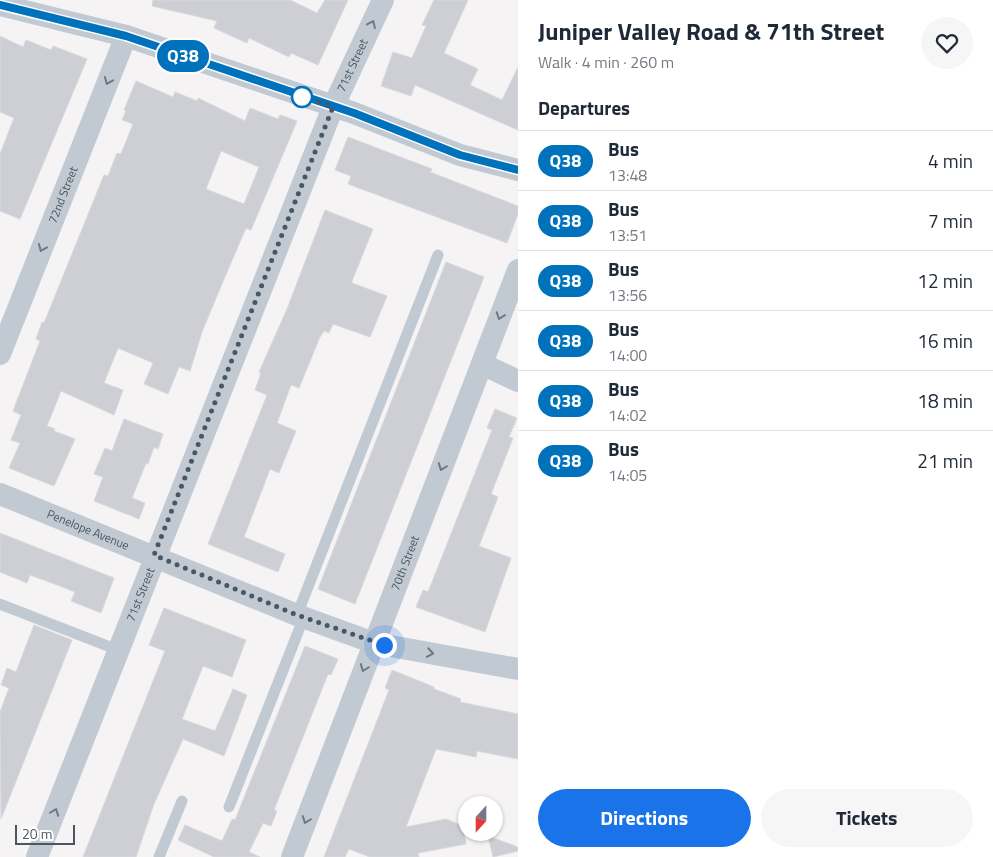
<!DOCTYPE html>
<html lang="en">
<head>
<meta charset="utf-8">
<style>
	body { margin:0; font-family:"Titillium Web",sans-serif; background:#f6f6f7; color:#1f2937; height:100vh; display:flex; flex-direction:column; font-size:19px; white-space:nowrap }
	* { box-sizing:border-box; margin:0 }
	p { font-size:16px; color:#747a83 }
	.icon { flex:none; width:28px; height:28px; fill:none; stroke:currentColor; stroke-width:2; stroke-linecap:round; stroke-linejoin:round }
	.map { position:relative; flex:1; overflow:hidden }
	.panel { display:flex; flex-direction:column; background:#fff; width:475px }
	.panel>* { flex:none }
	.badge { padding:0 10px; border-radius:16px; font-size:18px; line-height:32px }
	.needle { width:32px; rotate:201deg }
	.fabs { position:absolute; left:458px; top:796px; display:grid; gap:10px }
	.fabs a { display:grid; place-items:center; width:45px; height:45px; border-radius:50%; background:#fff; box-shadow:0 1px 4px #0004; font-size:25px }
	.scale { position:absolute; left:15px; bottom:12px; width:60px; box-sizing:border-box; padding-left:5px; border:2px solid #4a5661; border-top:0; font-size:14px; line-height:18px; white-space:nowrap; color:#4a5661; -webkit-text-stroke:4px #fff; paint-order:stroke }
	.you { position:absolute; width:25px; height:25px; margin:-12px; border:4px solid #fff; border-radius:50%; background:#1a73e8; box-shadow:0 0 0 8px #1a73e833 }
	.map>.badge { position:absolute; translate:-50% -50%; box-shadow:0 0 0 2px #fff }
	h2 { padding:0 20px; font-size:19px; line-height:45px }
	.round { display:grid; place-items:center; flex:none; width:52px; height:52px; border-radius:26px; background:#f6f6f7 }
	.overview { display:flex; align-items:center; justify-content:space-between; height:85px; padding:0 20px }
	h1 { font-size:24px; font-weight:700; line-height:38px }
	.button { display:flex; gap:10px; margin-top:auto; padding:10px 20px }
	.button a { flex:1; height:58px; border-radius:30px; background:#1a73e8; color:#fff; font-size:20px; font-weight:700; line-height:58px; text-align:center }
	.button a+a { background:#f6f6f7; color:#1f2937 }
	ul { padding:0; list-style:none }
	li { display:flex; align-items:center; gap:15px; height:60px; padding:0 20px; border-top:1px solid #e0e1e3 }
	li div { flex:1 }
	li b { display:block; font-size:19px }
	li em { font-style:normal }
	li .badge { min-width:55px; font-weight:700; text-align:center }
	main { display:flex; flex:1; min-height:0 }
	.map>svg:first-child { display:block }
</style>
</head>
<body>
<main>
<div class="map">
<svg width="518" height="857" viewBox="0 0 518 857">
	<rect width="100%" height="100%" fill="#f5f3f3"/>
	<!-- building -->
	<path fill="#cdcfd5" stroke="#d7d9de" fill-rule="evenodd" d="M153 0H290L317 13 325 0H348L318 65 291 53 289 57 249 38 247 43 214 28 217 21 152 6Z
		M434 0H468L444 53 478 69 470 85 502 100 518 67V130L415 85 411 96 381 86 393 52 412 58 426 26 422 25Z
		M0 36 23 47 26 40 51 50 53 46 87 59 20 219 0 211V154L14 118 0 112Z
		M136 81 173 97 175 92 197 101 198 98 245 121 250 108 278 119 280 115 297 121 251 230 246 228 224 279 202 332 190 371 179 367 168 394 144 384 153 363 118 348 104 383 123 390 114 415 61 391 47 426 55 429 54 431 75 439 54 486 9 468 20 443 11 440 21 415 13 411 40 341 36 339 42 322 44 323 104 175 108 176 117 153 121 154 133 124 122 120 126 111 124 110ZM221 151 259 167 244 204 206 189Z
		M348 137 432 169 430 172 518 206V214L507 243 348 184 351 176 335 170Z
		M325 210 373 229 352 281V283L387 296 370 337 333 324 329 333 324 331 320 337 299 388 291 385 277 423 296 431 279 473 270 469 244 537 285 554 278 572 208 544 267 395 255 390 261 373 259 372 287 309Z
		M446 262 484 277 355 604 318 589Z
		M495 409 517 418 509 437 513 438 491 494 498 497 479 546 511 558 485 632 416 607 423 590 428 592 434 577 492 430 487 428Z
		M124 419 163 434 158 449 154 447 148 464 146 463 132 498 145 503 139 519 94 501 103 477 94 474 105 448 112 451Z
		M0 533 114 578 101 613 71 601 75 592 60 586 30 575 27 583 0 572Z
		M164 608 246 640 232 677 203 666 182 719 215 731 233 689 247 695 224 756 183 739 154 804 136 857H83L165 651 149 645Z
		M34 625 72 640 1 819 0 712 9 688 1 685 7 668 16 672Z
		M305 646 338 659 331 675 328 674 274 810 277 811 271 826 263 823 249 852 260 857H214L178 840 185 825 222 841 232 819 235 820Z
		M392 670 434 687V689L461 699 460 702 518 714V759L477 751 476 757 436 749 406 827 446 819 463 826 466 844 418 853 419 857H370L349 849 345 857H324L389 690 385 688Z
		M488 836 518 847V851L493 857Z"/>
	<g fill="none" stroke-linecap="round" stroke-linejoin="round">
		<!-- service -->
		<path stroke="#c1cad2" stroke-width="11" d="M0 604 118 650
			M297 615 438 255
			M229 807 304 617
			M159 857 182 801"/>
		<!-- minor -->
		<g stroke="#c1cad2" stroke-width="22">
			<path d="M0 5 126 36 354 113 460 155 518 170"/>
			<path id="s1" d="M0 354 126 36"/>
			<path d="M482 364 518 381"/>
			<path id="s2" d="M0 494 297 615 374 643 518 669"/>
			<path id="s3" d="M37 857 333 107 383 0"/>
			<path id="s4" d="M292 857 518 270"/>
		</g>
	</g>
	<!-- one-way arrows -->
	<defs><path id="oneway-chevron" d="M-2-3.5L2.5 0L-2 3.5" fill="none" stroke-width="1.6" stroke-linecap="round" stroke-linejoin="round" transform="scale(1.25)"/></defs>
	<g stroke="#6e7983">
		<use href="#oneway-chevron" transform="translate(372 24) rotate(-65)"/>
		<use href="#oneway-chevron" transform="translate(108 81) rotate(112)"/>
		<use href="#oneway-chevron" transform="translate(42 248) rotate(112)"/>
		<use href="#oneway-chevron" transform="translate(500 316) rotate(110)"/>
		<use href="#oneway-chevron" transform="translate(442 467) rotate(111)"/>
		<use href="#oneway-chevron" transform="translate(430 653) rotate(10)"/>
		<use href="#oneway-chevron" transform="translate(364 668) rotate(111)"/>
		<use href="#oneway-chevron" transform="translate(55 812) rotate(-69)"/>
		<use href="#oneway-chevron" transform="translate(306 820) rotate(111)"/>
	</g>
	<g fill="none" stroke-linecap="round" stroke-linejoin="round">
		<!-- line casing -->
		<g stroke="#fff" stroke-width="11">
			<path id="line" d="M0 5 126 36 354 113 460 155 518 170"/>
		</g>
		<!-- line -->
		<use href="#line" stroke="#0072bc" stroke-width="8"/>
		<!-- walk -->
		<path stroke="#4a5661" stroke-width="5" stroke-dasharray="0 9" d="M302 97 333 107 154 555 297 615 384 645"/>
	</g>
	<!-- markers -->
	<circle fill="#fff" stroke="#0072bc" stroke-width="2.5" cx="302" cy="97" r="10"/>
	<g text-anchor="middle" stroke-width="4" stroke-linejoin="round" paint-order="stroke">
		<!-- street labels -->
		<g font-size="12" fill="#4a5661" stroke="#fff">
			<text dy="4" stroke="none"><textPath href="#s3" startOffset="852">71st Street</textPath></text>
			<text dy="4" stroke="none"><textPath href="#s1" startOffset="171">72nd Street</textPath></text>
			<text dy="4" stroke="none"><textPath href="#s2" startOffset="95">Penelope Avenue</textPath></text>
			<text dy="4" stroke="none"><textPath href="#s4" startOffset="315">70th Street</textPath></text>
			<text dy="4" stroke="none"><textPath href="#s3" startOffset="282">71st Street</textPath></text>
		</g>
	</g>
</svg>
<div class="fabs">
<a><svg class="needle" viewBox="-14 -14 28 28"><path d="M0-13l5 13h-10z" fill="#e53935"/><path d="M0 13l5-13h-10z" fill="#747a83"/></svg></a>
</div>
<div class="scale">20 m</div>
<div class="you" style="left:384px;top:645px"></div>
<b class="badge" style="left:183px;top:56px;background:#0072bc;color:#fff">Q38</b>
</div>
<section class="panel">
<div class="overview"><div><h1>Juniper Valley Road &amp; 71th Street</h1><p>Walk · 4 min · 260 m</p></div><a class="round"><svg class="icon" aria-label="heart" viewBox="0 0 24 24"><path d="M12 20l-8-8c-3-5 5-10 8-4 3-6 11-1 8 4z"/></svg></a></div>
<h2>Departures</h2>
<ul>
<li><span class="badge" style="background:#0072bc;color:#fff">Q38</span><div><b>Bus</b><p>13:48</p></div><em>4 min</em></li>
<li><span class="badge" style="background:#0072bc;color:#fff">Q38</span><div><b>Bus</b><p>13:51</p></div><em>7 min</em></li>
<li><span class="badge" style="background:#0072bc;color:#fff">Q38</span><div><b>Bus</b><p>13:56</p></div><em>12 min</em></li>
<li><span class="badge" style="background:#0072bc;color:#fff">Q38</span><div><b>Bus</b><p>14:00</p></div><em>16 min</em></li>
<li><span class="badge" style="background:#0072bc;color:#fff">Q38</span><div><b>Bus</b><p>14:02</p></div><em>18 min</em></li>
<li><span class="badge" style="background:#0072bc;color:#fff">Q38</span><div><b>Bus</b><p>14:05</p></div><em>21 min</em></li>
</ul>
<div class="button"><a>Directions</a><a>Tickets</a></div>
</section>
</main>
</body>
</html>
